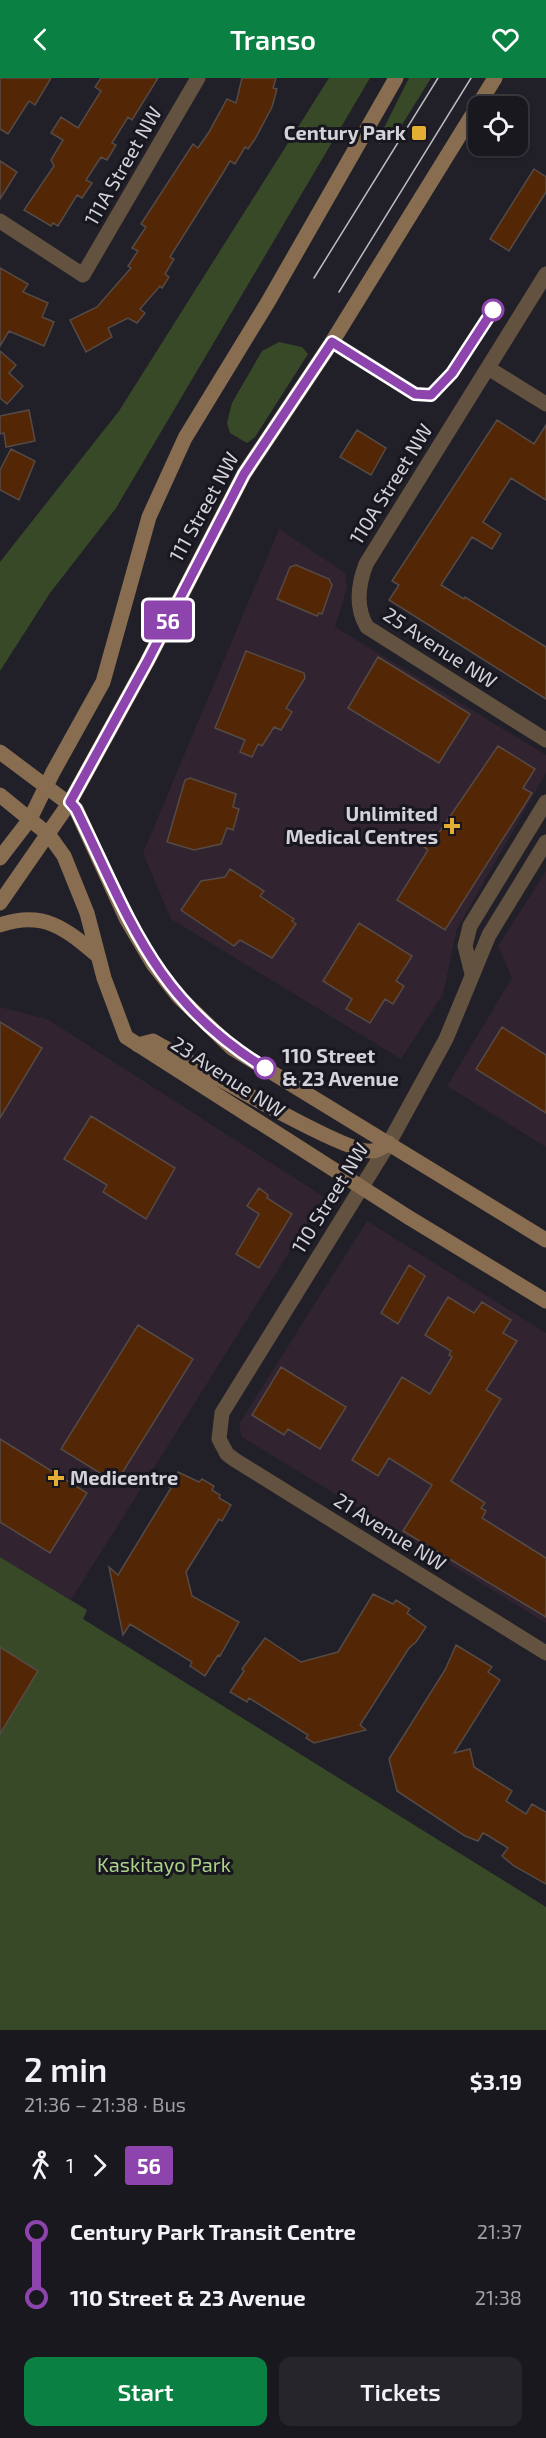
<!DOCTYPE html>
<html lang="en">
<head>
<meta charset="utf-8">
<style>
	body { margin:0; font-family:"Exo 2",sans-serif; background:#26252c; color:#f1f3f6; height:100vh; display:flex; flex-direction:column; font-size:22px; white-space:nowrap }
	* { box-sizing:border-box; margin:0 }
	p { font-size:20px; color:#9fa0a4 }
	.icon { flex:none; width:33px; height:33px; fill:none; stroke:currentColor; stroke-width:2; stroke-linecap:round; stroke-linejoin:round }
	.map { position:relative; height:1952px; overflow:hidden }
	.panel { display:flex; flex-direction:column; background:#19181f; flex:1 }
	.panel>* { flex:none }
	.badge { padding:0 12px; border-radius:4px; font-size:21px; line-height:39px }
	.buttons { position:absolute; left:468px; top:18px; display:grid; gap:12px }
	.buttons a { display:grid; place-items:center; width:60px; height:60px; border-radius:12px; background:#19181f; box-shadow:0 2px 4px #0004,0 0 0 2px #37373d; font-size:30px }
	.map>.badge { position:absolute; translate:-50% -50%; box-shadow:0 0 0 3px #fff }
	.legs { display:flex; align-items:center; gap:9px; height:66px; padding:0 24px; font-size:20px }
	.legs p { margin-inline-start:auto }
	.headline { display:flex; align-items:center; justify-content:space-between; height:102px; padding:0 24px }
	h1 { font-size:33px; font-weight:600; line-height:45px }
	.cta { display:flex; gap:12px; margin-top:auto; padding:12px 24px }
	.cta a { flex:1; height:69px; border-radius:12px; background:#0b8043; color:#fff; font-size:24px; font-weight:600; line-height:69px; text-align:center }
	.cta a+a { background:#26252c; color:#f1f3f6 }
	ul { padding:0 24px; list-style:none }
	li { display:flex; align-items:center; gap:21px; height:66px; font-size:22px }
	li i { display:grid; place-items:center; width:9px; height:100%; margin:0 8px; background:currentColor }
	li i::after { content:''; width:15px; height:15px; margin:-8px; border:4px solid; border-radius:50%; background:#19181f }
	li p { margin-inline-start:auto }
	li:first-child i { background:linear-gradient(#0000 50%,currentColor 0) }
	li:last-child i { background:linear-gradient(currentColor 50%,#0000 0) }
	header { display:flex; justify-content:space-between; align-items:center; height:78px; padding:0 24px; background:#0b8043; color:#fff; font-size:27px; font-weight:600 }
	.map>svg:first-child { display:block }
</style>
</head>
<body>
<header><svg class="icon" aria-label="back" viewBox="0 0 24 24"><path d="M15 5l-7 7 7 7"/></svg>Transo<svg class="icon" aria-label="heart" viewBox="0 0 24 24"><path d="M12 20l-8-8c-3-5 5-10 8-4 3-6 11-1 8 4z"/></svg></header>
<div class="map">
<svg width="546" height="1952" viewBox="0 0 546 1952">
	<rect width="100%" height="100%" fill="#212029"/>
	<!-- commercial -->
	<path fill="#31232f" d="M279 451 345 495 347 510 335 549 546 677V695L457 851 443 916 401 981 171 841 143 775Z
		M546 793V1069L447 1008 512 900 498 868Z
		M0 929 47 941 324 1119 71 1522 0 1479Z
		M367 1143 546 1255V1545L242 1359 239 1346Z"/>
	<!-- green -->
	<path fill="#384927" d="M329 0H370L116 430 50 515 0 593V484L119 333Z
		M409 0H431L400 50 380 66 377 64Z
		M279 264 302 269 308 276 255 359 247 365 230 355 227 345 232 325 262 273Z
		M0 1479 87 1532 83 1541 546 1829V1952H0Z"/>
	<!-- building -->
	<path fill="#532706" stroke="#554a45" stroke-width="1.5" d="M0 0H51L35 27 29 23 8 56 0 51Z
		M101 0H158L132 42 128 39 112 65 116 67 107 82 101 79 86 102 92 105 82 120 77 117 58 148 53 145 51 148 24 132 54 88 51 82 63 62 51 55 61 39 78 50 101 13 95 9Z
		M242 0H276L273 10 277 11 272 29 255 61 248 71 245 69 235 86 230 83 221 98 170 179 174 181 165 196 169 199 162 210 160 208 140 231 145 235 137 245 128 240 108 250 112 259 86 274 70 242 97 229 131 190 128 188 138 173 132 170 146 149 141 146 193 66 198 70 209 54 227 21 236 25Z
		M0 83 17 94 0 121Z
		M534 91 546 99V114L509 173 490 161Z
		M0 190 28 206 23 214 48 225 42 239 54 244 44 268 9 253 0 268Z
		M0 273 16 287 9 295 23 308 7 326 0 320Z
		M29 332 35 363 6 369 4 355 0 356V338Z
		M497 342 534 366 546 347V422L511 400 483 444 501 456 492 471 472 459 441 507 464 521 465 519 546 569V621L389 522 399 507 392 503Z
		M357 352 386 370 371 397 340 379Z
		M11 371 35 383 19 422 0 412V392Z
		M296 487 329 501 332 507 322 536 319 535 317 538 277 521 290 489Z
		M246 573 304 595 305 600 286 630 292 634 281 652 274 649 262 668 258 666 252 679 240 674 245 662 215 650Z
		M378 579 470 636 439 685 348 630Z
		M498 668 535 691 523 710 532 715 445 852 397 822 428 772 423 768 433 753 438 756Z
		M190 700 236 716 233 729 239 731 233 752 227 750 221 766 194 772 167 764 185 702Z
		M230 791 264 813 260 818 294 841 292 843 296 846 272 880 240 862 234 868 181 832 201 803 225 799Z
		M359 845 412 878 396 903 404 908 393 926 385 921 370 945 346 931 352 921 323 903Z
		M0 944 42 970 0 1040Z
		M502 949 546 977V1035L476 991Z
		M91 1038 175 1090 146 1141 103 1114 107 1107 64 1081Z
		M259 1110 268 1117 267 1120 292 1136 259 1190 236 1176 259 1136 247 1128Z
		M409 1187 425 1198 398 1246 381 1235Z
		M448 1219 474 1235 482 1224 511 1242 503 1255 517 1263 486 1312 501 1321 451 1403 485 1425 481 1430 486 1433 482 1440 546 1480V1539L403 1453 432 1407 389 1380 378 1398 352 1382 402 1299 430 1316 452 1279 449 1277 451 1273 425 1257Z
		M138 1247 193 1281 116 1405 61 1371Z
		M281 1289 346 1329 320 1371 288 1351 284 1357 252 1337Z
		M0 1361 87 1415 50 1475 0 1444Z
		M178 1394 199 1404 202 1401 214 1408 212 1412 220 1417 219 1420 231 1427 222 1443 219 1441 186 1494 192 1518 239 1544 220 1578 218 1577 205 1598 190 1588 192 1584 130 1546 123 1557 109 1489 118 1497 171 1410 169 1409Z
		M373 1516 393 1526 396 1522 410 1531 407 1535 426 1549 416 1564 409 1570 360 1647 366 1652 314 1665 306 1660 308 1657 249 1620 247 1624 230 1614 244 1593 242 1591 265 1560 301 1584 338 1574Z
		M456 1567 492 1589 488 1594 500 1602 454 1675 470 1671 474 1689 512 1713 506 1723 526 1736 532 1726 546 1734V1806L514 1788 502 1778 508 1770 487 1757 483 1755 478 1763 465 1758 397 1713 389 1681 445 1592Z
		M0 1569 38 1593 0 1656Z"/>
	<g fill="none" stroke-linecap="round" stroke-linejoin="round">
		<!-- street -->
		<path stroke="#635240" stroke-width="15" d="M0 143 83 197 198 0
			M546 196 366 486C358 507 355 529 367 549L546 662
			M488 290 546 326
			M546 764 489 857 446 961 389 1065 222 1335 219 1361 227 1376 235 1382 546 1575
			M472 896 465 868 470 848 546 724"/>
		<!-- secondary -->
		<path stroke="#886d50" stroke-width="15" d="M0 674 76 731 127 842 153 886 179 919 232 970 546 1162
			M0 717 49 757 64 778 87 835 104 900 126 959 408 1139 546 1223
			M0 780 30 741 53 694 103 604 149 439 185 360 268 224 396 0
			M0 825 70 724 147 584 244 396 332 264 495 0
			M0 847C44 832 66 851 98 878
			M138 967 153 963C186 981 346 1077 372 1073 378 1073 384 1068 389 1065"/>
		<!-- tram -->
		<path stroke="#bbbbc1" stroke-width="1.5" d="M314 200 438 0
			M339 214 471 0"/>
	</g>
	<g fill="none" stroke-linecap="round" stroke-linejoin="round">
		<!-- line-1 casing -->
		<g stroke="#fff" stroke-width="14">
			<path id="line-1" d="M265 990C154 922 130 841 76 731L70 724 147 584 244 396 332 264 415 316 431 317 452 295 493 232"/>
		</g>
		<!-- line-1 -->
		<use href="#line-1" stroke="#8e44ad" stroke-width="9"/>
	</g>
	<!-- markers -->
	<g fill="#e4ae35" stroke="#18171f" stroke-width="2">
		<rect x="411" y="47" width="16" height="16" rx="3"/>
		<path d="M449 739h6v6h6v6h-6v6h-6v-6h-6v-6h6z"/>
		<path d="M53 1391h6v6h6v6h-6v6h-6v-6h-6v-6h6z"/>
	</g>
	<g fill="#fff" stroke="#8e44ad" stroke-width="3">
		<circle cx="493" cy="232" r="10"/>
		<circle cx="265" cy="990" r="10"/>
	</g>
	<g text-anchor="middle" stroke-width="6" stroke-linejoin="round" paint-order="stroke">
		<!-- poi labels -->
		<g font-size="20" font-weight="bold" fill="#d2d2d8" stroke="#18171f" text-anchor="end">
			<text x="406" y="62">Century Park</text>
			<text x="438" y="743">Unlimited<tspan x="438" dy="23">Medical Centres</tspan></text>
			<text x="70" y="1407" text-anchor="start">Medicentre</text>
		</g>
		<!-- street labels -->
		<g font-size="20" fill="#d2d2d8" stroke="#18171f">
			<text transform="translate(123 88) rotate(-60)" y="7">111A Street NW</text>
			<text transform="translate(391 406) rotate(-58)" y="7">110A Street NW</text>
			<text transform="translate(204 429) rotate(-61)" y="7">111 Street NW</text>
			<text transform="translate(440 570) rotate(33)" y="7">25 Avenue NW</text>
			<text transform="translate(228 999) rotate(33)" y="7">23 Avenue NW</text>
			<text transform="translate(330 1120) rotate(-58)" y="7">110 Street NW</text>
			<text transform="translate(390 1454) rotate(32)" y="7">21 Avenue NW</text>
		</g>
		<!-- stop labels -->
		<g font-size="20" font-weight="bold" fill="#d2d2d8" stroke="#18171f" text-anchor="start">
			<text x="282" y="985">110 Street<tspan x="282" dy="23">&amp; 23 Avenue</tspan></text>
		</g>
		<!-- park labels -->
		<g font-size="20" fill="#acd388" stroke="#18171f">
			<text x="164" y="1794">Kaskitayo Park</text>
		</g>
	</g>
</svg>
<div class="buttons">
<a><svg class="icon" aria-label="locate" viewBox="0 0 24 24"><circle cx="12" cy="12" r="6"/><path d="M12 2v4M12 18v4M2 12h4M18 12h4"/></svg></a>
</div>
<b class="badge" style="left:168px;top:542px;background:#8e44ad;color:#fff">56</b>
</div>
<section class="panel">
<div class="headline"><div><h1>2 min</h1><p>21:36 – 21:38 · Bus</p></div><b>$3.19</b></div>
<div class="legs"><svg class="icon" aria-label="walk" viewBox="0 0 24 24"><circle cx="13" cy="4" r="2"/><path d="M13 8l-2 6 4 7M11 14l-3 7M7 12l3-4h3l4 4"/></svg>1<svg class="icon" aria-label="forward" viewBox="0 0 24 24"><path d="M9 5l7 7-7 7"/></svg><b class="badge" style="background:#8e44ad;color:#fff">56</b></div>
<ul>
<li><i style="color:#8e44ad"></i><b>Century Park Transit Centre</b><p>21:37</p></li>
<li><i style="color:#8e44ad"></i><b>110 Street &amp; 23 Avenue</b><p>21:38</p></li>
</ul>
<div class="cta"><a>Start</a><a>Tickets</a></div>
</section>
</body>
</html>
